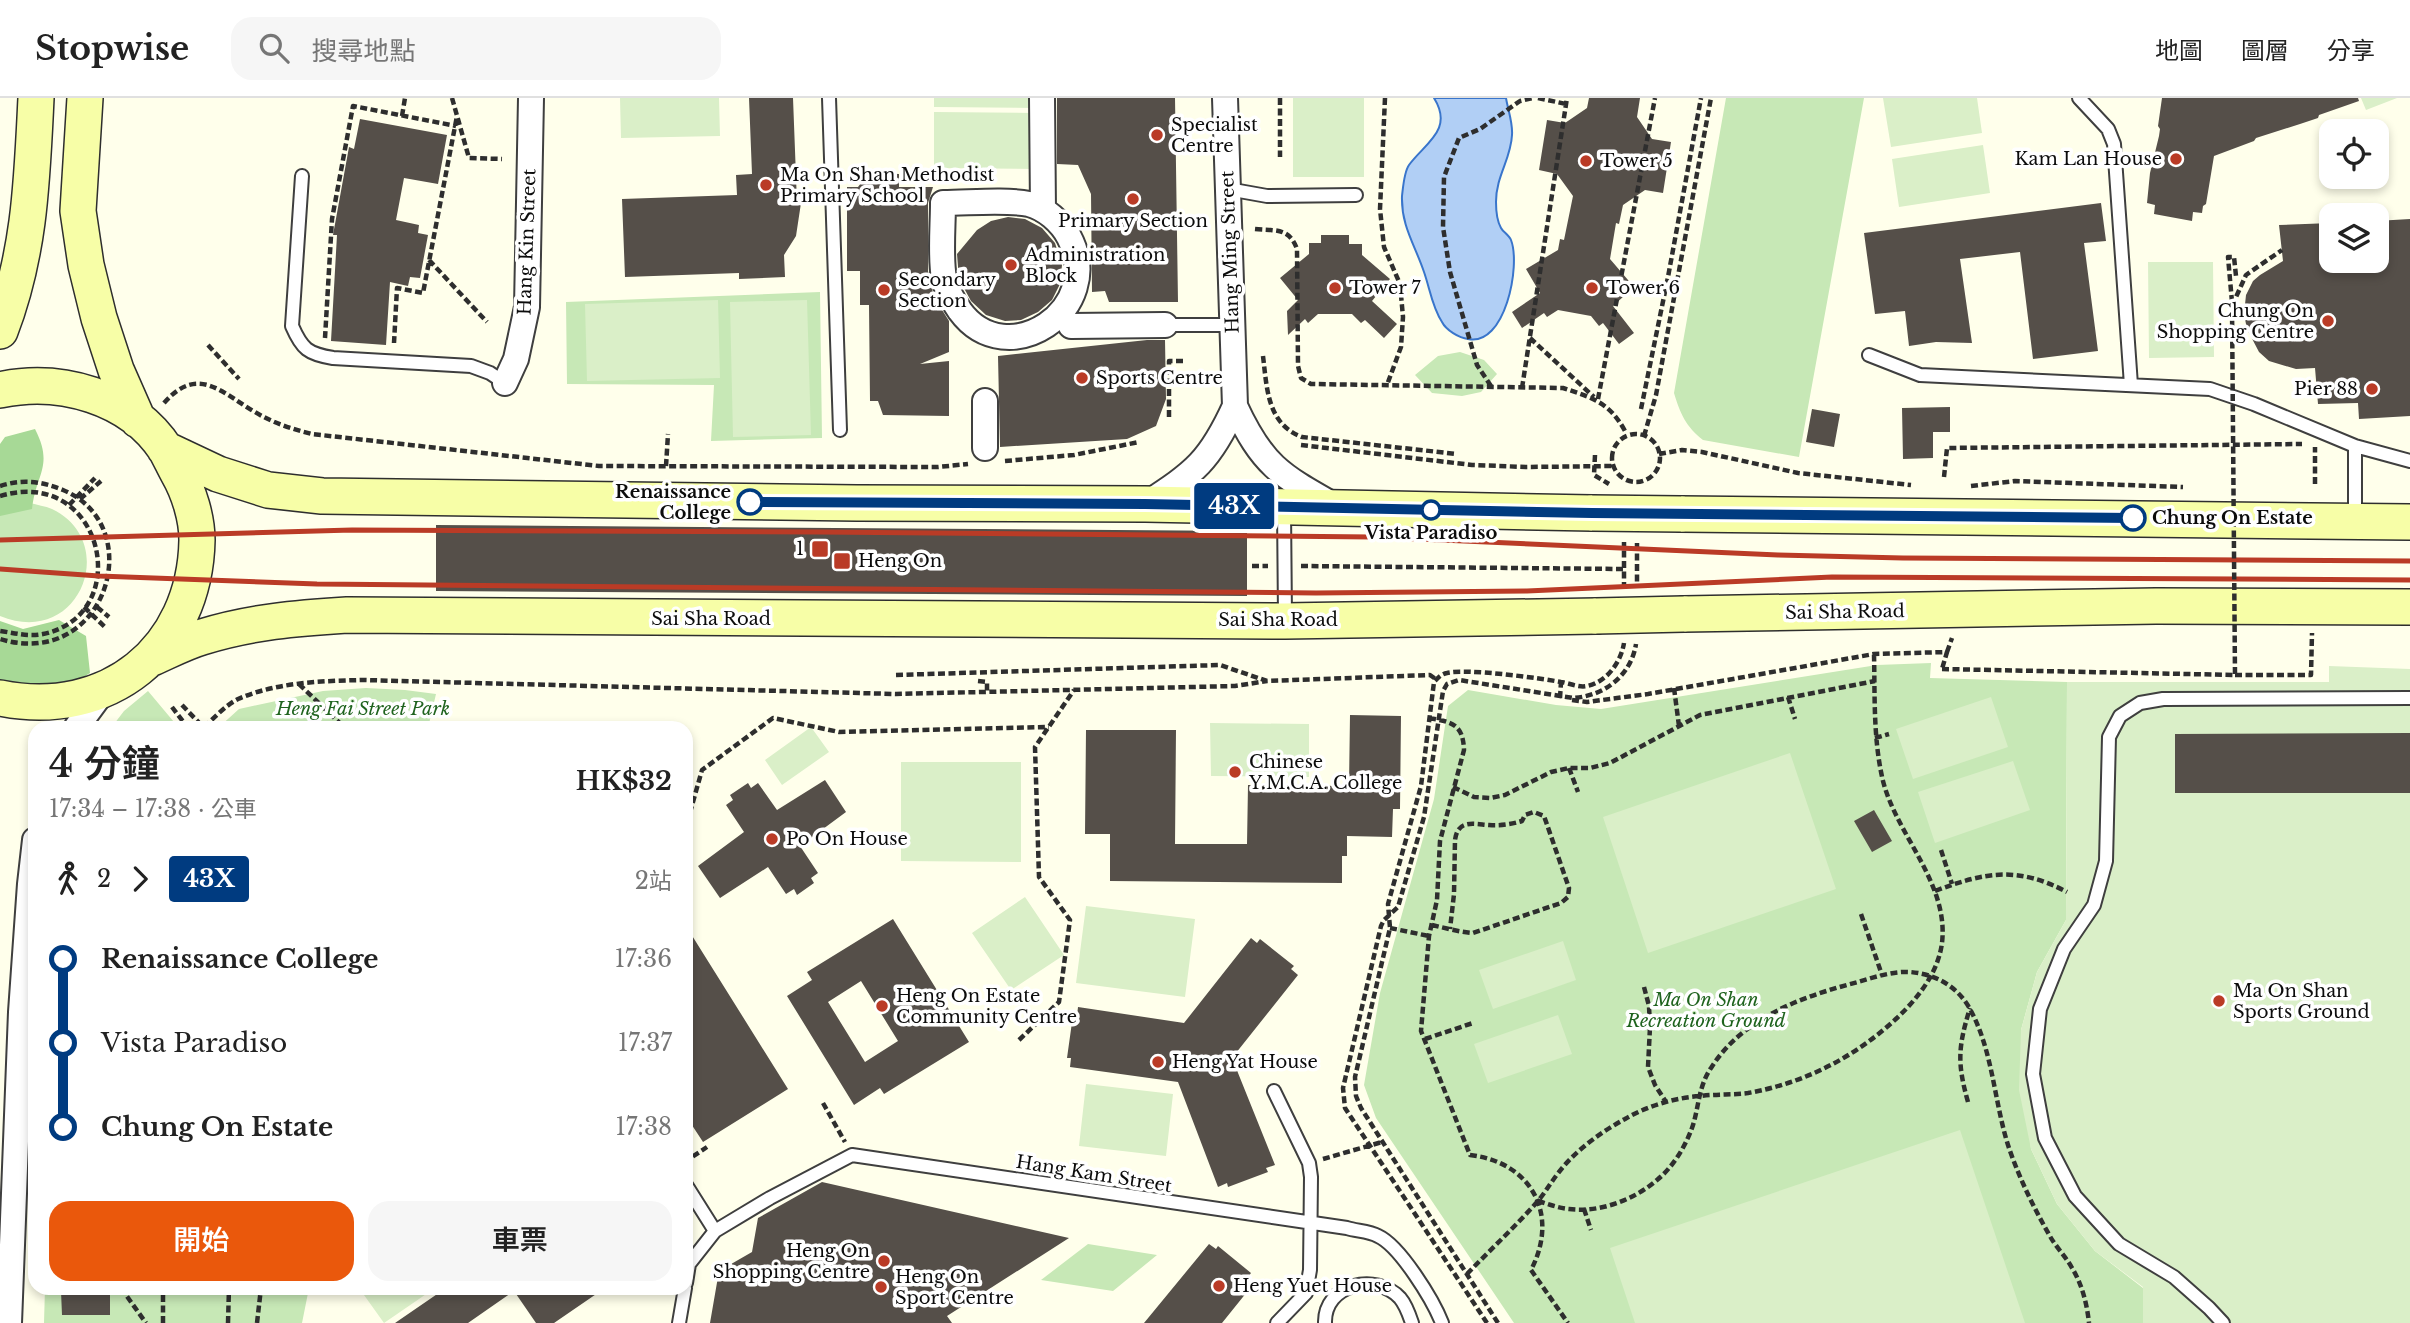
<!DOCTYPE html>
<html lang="zh-TW">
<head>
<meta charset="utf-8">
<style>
	body { margin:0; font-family:"Libre Baskerville","Noto Sans TC",serif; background:#f6f6f6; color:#222; height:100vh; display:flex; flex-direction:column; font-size:26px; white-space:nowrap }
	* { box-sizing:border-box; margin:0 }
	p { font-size:23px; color:#767676 }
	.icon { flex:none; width:38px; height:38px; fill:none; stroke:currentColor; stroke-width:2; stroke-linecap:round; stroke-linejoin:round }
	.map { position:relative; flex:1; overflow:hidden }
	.drawer { position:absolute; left:28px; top:623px; width:665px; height:574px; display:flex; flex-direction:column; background:#fff; border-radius:21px; box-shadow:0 4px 10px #0003 }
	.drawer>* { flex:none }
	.badge { padding:0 14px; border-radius:5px; font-size:24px; line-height:46px }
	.controls { position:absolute; left:2319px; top:21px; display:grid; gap:14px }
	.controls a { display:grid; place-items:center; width:70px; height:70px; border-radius:14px; background:#fff; box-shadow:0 4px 10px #0003; font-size:35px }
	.map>.badge { position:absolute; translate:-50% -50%; box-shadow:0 0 0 4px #fff }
	.legs { display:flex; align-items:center; gap:10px; height:77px; padding:0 21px; font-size:23px }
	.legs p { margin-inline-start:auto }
	.head { display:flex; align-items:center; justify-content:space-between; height:119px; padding:0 21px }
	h1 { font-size:38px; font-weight:600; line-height:52px }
	.button { display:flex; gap:14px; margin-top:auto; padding:14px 21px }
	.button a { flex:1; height:80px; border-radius:21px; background:#ea580c; color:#fff; font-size:28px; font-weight:600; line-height:80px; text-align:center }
	.button a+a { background:#f6f6f6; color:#222 }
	ul { padding:0 21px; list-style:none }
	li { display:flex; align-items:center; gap:24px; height:84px; font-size:26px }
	li i { display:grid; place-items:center; width:10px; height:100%; margin:0 9px; background:currentColor }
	li i::after { content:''; width:18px; height:18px; margin:-9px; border:5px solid; border-radius:50%; background:#fff }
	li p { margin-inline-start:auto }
	li:first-child i { background:linear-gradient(#0000 50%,currentColor 0) }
	li:last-child i { background:linear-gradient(currentColor 50%,#0000 0) }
	header { display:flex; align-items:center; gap:42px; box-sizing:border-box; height:98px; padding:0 35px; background:#fff; border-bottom:2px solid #e0e0e0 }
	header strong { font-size:33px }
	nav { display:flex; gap:38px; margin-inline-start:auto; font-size:24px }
	.search { width:490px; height:63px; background:#f6f6f6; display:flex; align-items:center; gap:18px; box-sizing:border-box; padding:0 24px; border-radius:21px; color:#767676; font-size:26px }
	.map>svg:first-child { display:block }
</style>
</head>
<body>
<header>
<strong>Stopwise</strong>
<div class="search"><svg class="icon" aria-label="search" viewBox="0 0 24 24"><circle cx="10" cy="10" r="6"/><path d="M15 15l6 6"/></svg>搜尋地點</div>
<nav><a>地圖</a><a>圖層</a><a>分享</a></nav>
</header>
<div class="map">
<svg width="2410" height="1225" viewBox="0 0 2410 1225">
	<rect width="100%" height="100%" fill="#ffffeb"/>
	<!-- green -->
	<path fill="#c7e8b6" d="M1726 0H1864L1799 359 1703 342C1686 329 1680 315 1674 295Z
		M820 194 822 340 711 343 714 287 567 286 566 204Z
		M1460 254 1484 262 1497 276 1481 294 1462 298 1432 295 1415 277 1438 258Z
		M30 405C37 407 45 408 52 411 121 444 79 551 0 518V412Z
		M1931 565 1930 580 2067 584 2066 822 2037 874 2021 932 2031 1051 2057 1106 2095 1153 2143 1190V1225H1514L1376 1020 1364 987 1380 895 1434 701 1448 608 1468 592 1556 607 1601 611 1877 567Z
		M366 590 405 592 436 596 428 630H218L239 611 323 593Z
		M148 593 179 630H111L124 613Z
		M1088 1146 1157 1157 1113 1193 1041 1182Z
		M45 1190H309L302 1225H44Z"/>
	<!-- forest -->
	<path fill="#a7d996" d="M35 331C54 368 36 375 32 411L0 418V346L5 339Z
		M59 522 86 538 90 575 70 588 0 587V523L23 531Z"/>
	<!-- pitch -->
	<path fill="#daefc8" d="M620 0H719L720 38 621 40Z
		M934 0H1036V10L934 9Z
		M1293 0H1364V79H1293Z
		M1883 0H1977L1982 35 1891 49Z
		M2361 0H2397L2366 12Z
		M934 14 1036 15V71L934 70Z
		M1983 47 1990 95 1899 109 1892 61Z
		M2148 164H2213L2214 259 2149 260Z
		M718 202 720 280 587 283 585 206Z
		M807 202 811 337 733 339 730 204Z
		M2329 568 2410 571V1225H2143V1189L2095 1153 2057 1106 2031 1051 2019 992 2021 932 2037 874 2066 822 2067 584H2329Z
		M1991 599 2008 649 1913 681 1896 631Z
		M1210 625 1309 626V679L1211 678Z
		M811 629 829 654 782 687 765 662Z
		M1790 655 1836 791 1648 855 1603 719Z
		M2013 663 2030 712 1935 745 1918 694Z
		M901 664H1021V764L901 763Z
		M1025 799 1064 857 1011 892 972 835Z
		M1086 808 1195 821 1185 899 1076 885Z
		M1563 843 1576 882 1493 911 1479 872Z
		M1558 917 1572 956 1488 985 1474 946Z
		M1086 986 1173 996 1166 1058 1079 1048Z
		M1960 1032 2025 1225H1635L1610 1150Z
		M359 1190H435L384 1225Z"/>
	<!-- water -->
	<path fill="#b1cff5" stroke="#3975cb" stroke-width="2" d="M1434 0H1506C1508 12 1513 25 1512 37 1511 61 1496 78 1496 104 1496 110 1497 123 1501 130 1503 134 1509 137 1511 142 1521 168 1505 249 1468 241 1459 240 1446 232 1442 224 1432 209 1430 191 1424 174 1415 147 1401 128 1402 98 1403 90 1404 74 1409 67 1425 45 1454 32 1434 0Z"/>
	<!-- building -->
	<path fill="#554f49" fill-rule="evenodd" d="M749 0H793L797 105H801L796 138 784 157 785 179 739 181V175L625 179 622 101 737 97 736 77 752 76Z
		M1057 0H1175L1178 204H1109L1105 193 1092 194 1091 96 1078 67 1057 66Z
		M1589 0H1640L1637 19 1652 41 1671 44 1663 95 1645 92 1623 107 1619 126 1616 125 1610 161 1634 189 1613 208 1634 235 1619 246 1603 225 1599 228 1591 218 1558 212 1547 219 1544 215 1522 230 1512 214 1540 195 1526 171 1558 152 1560 141 1564 142 1573 98 1557 76 1539 72 1547 22 1565 25 1587 10Z
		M2162 0H2358L2359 3 2319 17 2318 20 2300 26 2256 40 2254 43 2214 58 2206 106 2203 108 2202 115 2193 114 2192 123 2154 116 2155 107 2147 105 2150 75 2159 38 2160 31 2158 28Z
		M360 21 447 37 438 86 404 80 396 122 419 127 418 135 428 137 420 180 410 179 408 188 390 184 386 247 331 243 337 137H333L349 49 354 51Z
		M873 75 899 76V89H933L928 105V173L934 199 949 223V254L920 266 949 263V318L883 317 878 303H870L869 207H860V173H847V89H858L868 76Z
		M2101 105 2106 143 2084 145 2098 253 2033 261 2020 154 1960 161 1972 245 1936 244 1909 248 1905 213 1875 216 1864 135Z
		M1008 119 1025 121 1042 130 1055 145 1062 167 1060 186 1052 202 1038 214 1021 222 1005 223 986 217 971 203 959 181 957 156 977 132 991 123Z
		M2410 121V318L2359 321 2358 305 2318 306 2315 270 2296 271 2269 263 2259 254 2247 231 2244 216 2246 197 2253 183 2260 177 2283 163 2279 127 2331 125V163H2376V123Z
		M1321 137H1349V146H1362V157L1390 181 1372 203 1397 226 1384 240 1365 222 1361 225 1352 216H1318L1308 225 1305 221 1288 237 1287 213 1298 202 1280 180 1309 156V145H1321Z
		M1147 242H1165L1166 301 1156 328 1127 341 1000 349 998 258Z
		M1950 309V334H1933V360L1903 361 1902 310Z
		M1812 311 1840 316 1834 349 1806 344Z
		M436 427 1247 433V498L436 493Z
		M1350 617 1401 618 1400 711H1393L1392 739 1347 738V758H1342V785L1110 783V736H1085L1086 632H1176L1175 746H1247L1248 687 1349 688Z
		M2410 635V695H2175V636Z
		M825 682 846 714 800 748 818 775 811 780 814 785 797 797 794 791 786 796 768 769 720 800 698 768 744 734 726 707 733 702 730 697 748 685 751 690 758 685 777 712Z
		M1874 712 1892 743 1872 754 1854 723Z
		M893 821 969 944 884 996 880 990 854 1007 787 898 812 882 807 874ZM861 883 898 943 865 964 828 904Z
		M686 828 788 991 703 1044 686 1018Z
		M1251 840 1257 845 1260 841 1294 868 1291 871 1298 877 1232 960 1275 1067 1266 1070 1268 1074 1228 1089 1227 1085 1218 1089 1178 984 1070 969 1071 960H1067L1073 917 1077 918 1078 909 1184 925Z
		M822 1084 1069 1140 947 1218 952 1225H710L719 1173 752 1154 758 1120Z
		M1209 1146 1216 1151 1218 1148 1251 1175 1248 1179 1255 1184 1222 1225H1144Z
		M446 1190H605L554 1225H536L514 1193 468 1225H395Z
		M61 1193H110V1217H62Z"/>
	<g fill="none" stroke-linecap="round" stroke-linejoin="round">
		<!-- lane casing -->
		<g stroke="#3f3f3f" stroke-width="16">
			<path id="lane" d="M829 0 840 332
				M2079 0 2108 31 2114 46 2131 287
				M302 78 292 228C302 251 308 256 333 260L471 268 490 275 505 285
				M1228 91 1267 98 1356 97
				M1165 227H1232
				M1869 257 1920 277 2210 291 2254 306 2355 348 2410 363
				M2355 348V421
				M1284 411 1285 519
				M1274 993 1309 1065 1311 1079 1310 1172 1306 1195 1277 1225
				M686 1087 715 1133
				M686 1185 689 1166 715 1133 770 1100 852 1057 1347 1130C1356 1133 1369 1133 1378 1138 1400 1148 1433 1202 1442 1225
				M679 1225 685 1190
				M1325 1225C1324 1186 1376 1174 1400 1200 1406 1207 1409 1216 1412 1225
				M2223 1225 2209 1210 2174 1179 2119 1146 2075 1098 2045 1040 2033 976 2040 911 2064 851 2094 807 2106 763 2109 639 2120 618 2140 605 2163 601 2410 600"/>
		</g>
		<!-- street casing -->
		<g stroke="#3f3f3f" stroke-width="28">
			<path id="street" d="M1042 0 1043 112
				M1225 0 1235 308C1262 367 1280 377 1335 408
				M943 105C969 105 1004 101 1029 106 1045 110 1061 124 1069 139 1107 211 1007 277 960 213 953 203 946 192 944 180 940 160 943 127 943 105Z
				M1071 228 1165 227
				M505 285 516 261 527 209 531 0
				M985 303V350
				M1146 406C1195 374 1210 363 1235 308
				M76 630 104 592
				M9 1225 21 914 30 786 35 742"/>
		</g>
		<!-- secondary casing -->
		<g stroke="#2e2e2e" stroke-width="38">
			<path id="secondary" d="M85 0 78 113 86 167 99 220 116 272 138 322
				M0 233C30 155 32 82 36 0
				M0 292C59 279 131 298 166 352 170 359 174 368 178 375 189 394 197 420 197 442 195 552 108 622 0 600
				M165 351 218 376 268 392 322 398 857 405 1145 406 1592 415
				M1681 416 2410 424
				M1684 516 2156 508 2410 509
				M152 560C168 553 185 544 202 539 250 524 297 520 347 517L1285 523 1596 518"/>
		</g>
		<!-- path -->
		<path stroke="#2e2e2e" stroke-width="4.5" stroke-dasharray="7 3.5" stroke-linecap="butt" d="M452 0 469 60 502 61
			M1280 0V59
			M1385 0 1380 111 1384 149 1400 186 1403 219 1401 249 1387 287
			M1538 0 1566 6
			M402 18 405 0
			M1255 131C1275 133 1289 129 1297 151L1298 268 1301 280 1311 286 1563 290C1593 300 1609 304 1625 333
			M429 162 487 224
			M2232 204 2228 159H2234L2236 178
			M2232 208 2246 177 2282 152
			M325 240 332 121 353 8 456 28
			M1530 240 1594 299
			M394 245 397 190 423 195 457 18
			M208 247 239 281
			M1263 258C1267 290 1267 326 1302 339L1457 356
			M1491 288 1477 267 1450 174 1443 129 1444 79 1459 40 1480 31 1520 3 1533 0
			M1522 290 1567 0
			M1598 301 1655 0
			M164 305C198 266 222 295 255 314 273 325 292 331 312 336L599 368 938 369 968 366
			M1641 311 1668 179 1701 0
			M1169 319V263H1183
			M1612 360a24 24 0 1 1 48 0a24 24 0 1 1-48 0Z
			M1644 338 1656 297 1711 0
			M1301 347 1472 367 1527 369 1613 368
			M1659 356 1682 352 1702 354 1798 375 1911 387
			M1595 357 1594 377 1609 386
			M1005 363 1074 357 1139 344
			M666 368 668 336
			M1944 379 1947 350 2302 346
			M2315 386V349
			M0 388C22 381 41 383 63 392 150 428 106 573 0 541
			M1971 388 2015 383 2183 389
			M0 398C104 367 136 517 43 536 28 539 15 535 0 533
			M80 401 101 383
			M69 407 95 380
			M1637 445V488
			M1252 468H1268
			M1301 468 1624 471
			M1624 491V444
			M84 509 106 530
			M97 509 109 519
			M1947 554 1952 540
			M896 577 1220 567 1267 583 1430 577 1437 582
			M2235 577H2311L2312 535
			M978 583 987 584V594
			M299 586 345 630
			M1674 590 1679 628
			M1788 599 1795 621
			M1560 600 1561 584
			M1572 602 1587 604 1648 596 1874 556 1947 554 1942 571
			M182 607 204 630
			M172 609 188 630
			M1429 620C1452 624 1463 626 1464 652L1440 743 1437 802 1429 838 1421 933 1470 1057C1531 1064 1560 1116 1531 1172L1568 1225
			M204 629C214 620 226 607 238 601 277 584 322 583 363 582L896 596 1235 588 1267 583
			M1875 640 1889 636
			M1569 670 1578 694
			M1453 689 1474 699 1490 700 1505 697 1551 674 1569 670H1590L1610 665 1700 617 1875 583
			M687 725 702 672 773 620 839 634 1049 629
			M1941 752 1952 786
			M1935 793C1985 774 2018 768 2067 794
			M1861 816 1882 877
			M1432 827C1445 830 1459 834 1473 835L1561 805 1568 799 1569 790 1544 718 1534 714 1525 717 1522 723C1512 726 1501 728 1489 727 1473 726 1458 721 1455 742L1454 796 1450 831
			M1390 830 1429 838
			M1644 889 1649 908 1650 929 1648 969 1655 987 1666 1004
			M1425 941 1473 925
			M1019 942 1059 904 1070 822 1039 779 1035 649 1074 592
			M1968 1004C1957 965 1958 949 1970 910
			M823 1005 845 1044
			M686 1056 689 1061 707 1049
			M1323 1061 1382 1044
			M1538 1103C1548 1106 1558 1110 1569 1111 1599 1115 1634 1102 1657 1082 1673 1069 1685 1049 1692 1030 1699 1010 1698 989 1711 970 1743 919 1804 898 1858 884 1875 879 1893 873 1910 874 1936 876 1958 889 1970 911 1994 955 1994 1007 2010 1053 2021 1084 2035 1112 2051 1140 2057 1150 2066 1159 2072 1170 2082 1186 2087 1206 2089 1225
			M1584 1111 1591 1132
			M1467 1176C1490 1152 1515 1129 1537 1104 1545 1095 1551 1084 1559 1074 1576 1052 1601 1034 1625 1021 1647 1008 1674 1000 1700 998 1716 996 1732 997 1748 995 1805 985 1855 959 1897 920 1918 900 1938 875 1942 845 1949 785 1897 738 1883 683 1873 641 1875 598 1874 556
			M121 1190 146 1225
			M163 1225V1190
			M228 1225 229 1190
			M257 1225 261 1190
			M1487 1225 1345 1010 1343 990 1381 828 1384 822 1398 809 1424 719 1443 593 1447 586 1459 582 1573 600C1604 598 1631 578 1636 546
			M1498 1225 1361 1010 1356 998 1355 979 1390 830 1388 806 1421 688 1434 584C1438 580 1441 576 1447 575 1465 570 1539 580 1561 584 1569 585 1579 590 1587 588 1607 584 1621 564 1624 545"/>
		<!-- lane -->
		<use href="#lane" stroke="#fff" stroke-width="12"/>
		<!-- street -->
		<use href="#street" stroke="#fff" stroke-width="24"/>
		<!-- secondary -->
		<use href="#secondary" stroke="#f7fea7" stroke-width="35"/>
		<!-- rail -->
		<path stroke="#ba3b26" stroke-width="5" d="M0 442 352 432 821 434 1373 439 1778 457 1903 460 2410 463
			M0 471 99 478 317 486 1316 495 1527 493 1832 479 2410 482"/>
		<!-- secondary-bridge casing -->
		<g stroke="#2e2e2e" stroke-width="38" stroke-linecap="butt">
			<path id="secondary-bridge" d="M1592 415 1681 416
				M1596 518 1684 516"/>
		</g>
		<!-- path-bridge -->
		<path stroke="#2e2e2e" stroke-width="4.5" stroke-dasharray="7 3.5" stroke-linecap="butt" d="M1942 571 2235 577 2232 208"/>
		<!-- secondary-bridge -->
		<use href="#secondary-bridge" stroke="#f7fea7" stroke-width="35"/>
	</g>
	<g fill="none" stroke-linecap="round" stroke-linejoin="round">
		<!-- line-1 casing -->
		<g stroke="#fff" stroke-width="16">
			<path id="line-1" d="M750 404 1145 406 1592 415 2133 420"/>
		</g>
		<!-- line-1 -->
		<use href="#line-1" stroke="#003b80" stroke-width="10"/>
	</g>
	<!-- markers -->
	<g fill="#ba3b26" stroke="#fff" stroke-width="2.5">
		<circle cx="1157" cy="37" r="7"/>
		<circle cx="2176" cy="61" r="7"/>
		<circle cx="1586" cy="63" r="7"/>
		<circle cx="766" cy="87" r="7"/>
		<circle cx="1133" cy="101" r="7"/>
		<circle cx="1011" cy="167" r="7"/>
		<circle cx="1335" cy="190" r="7"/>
		<circle cx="1592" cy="190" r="7"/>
		<circle cx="884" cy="192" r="7"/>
		<circle cx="2328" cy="223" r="7"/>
		<circle cx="1082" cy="280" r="7"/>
		<circle cx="2372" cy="291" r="7"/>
		<rect x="811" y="442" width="18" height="18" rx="3.5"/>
		<rect x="833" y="454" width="18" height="18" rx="3.5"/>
		<circle cx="1235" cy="674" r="7"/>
		<circle cx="772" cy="741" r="7"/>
		<circle cx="2219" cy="903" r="7"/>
		<circle cx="882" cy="908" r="7"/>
		<circle cx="1158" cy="964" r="7"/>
		<circle cx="884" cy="1163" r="7"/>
		<circle cx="1219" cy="1188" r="7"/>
		<circle cx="881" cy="1189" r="7"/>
	</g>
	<g fill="#fff" stroke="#003b80" stroke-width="3.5">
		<circle cx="750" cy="404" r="12"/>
		<circle cx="1431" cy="412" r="9"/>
		<circle cx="2133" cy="420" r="12"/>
	</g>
	<g text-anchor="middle" stroke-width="7" stroke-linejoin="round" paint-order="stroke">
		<!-- poi labels -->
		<g font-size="18" fill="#0c0c0c" stroke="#fff" text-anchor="start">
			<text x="1171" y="33">Specialist<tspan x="1171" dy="21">Centre</tspan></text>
			<text x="2162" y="67" text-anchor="end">Kam Lan House</text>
			<text x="1600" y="69">Tower 5</text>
			<text x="780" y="83">Ma On Shan Methodist<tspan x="780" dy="21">Primary School</tspan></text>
			<text x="1133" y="129" text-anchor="middle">Primary Section</text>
			<text x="1025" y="163">Administration<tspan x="1025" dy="21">Block</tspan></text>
			<text x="898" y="188">Secondary<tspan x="898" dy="21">Section</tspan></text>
			<text x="1349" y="196">Tower 7</text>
			<text x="1606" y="196">Tower 6</text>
			<text x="2314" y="219" text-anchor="end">Chung On<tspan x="2314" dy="21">Shopping Centre</tspan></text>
			<text x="1096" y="286">Sports Centre</text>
			<text x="2358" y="297" text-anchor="end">Pier 88</text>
			<text x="804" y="457" text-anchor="end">1</text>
			<text x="858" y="469">Heng On</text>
			<text x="1249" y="670">Chinese<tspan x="1249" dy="21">Y.M.C.A. College</tspan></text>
			<text x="786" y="747">Po On House</text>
			<text x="2233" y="899">Ma On Shan<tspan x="2233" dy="21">Sports Ground</tspan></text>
			<text x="896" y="904">Heng On Estate<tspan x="896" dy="21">Community Centre</tspan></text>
			<text x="1172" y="970">Heng Yat House</text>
			<text x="870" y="1159" text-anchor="end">Heng On<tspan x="870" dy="21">Shopping Centre</tspan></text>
			<text x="895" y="1185">Heng On<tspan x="895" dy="21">Sport Centre</tspan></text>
			<text x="1233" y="1194">Heng Yuet House</text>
		</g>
		<!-- street labels -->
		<g font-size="18" fill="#0c0c0c" stroke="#fff">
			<text transform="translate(527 144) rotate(-88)" y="6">Hang Kin Street</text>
			<text transform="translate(1230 154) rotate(-92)" y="6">Hang Ming Street</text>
			<text transform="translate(1845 514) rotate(-1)" y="6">Sai Sha Road</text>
			<text x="711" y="527">Sai Sha Road</text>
			<text x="1278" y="528">Sai Sha Road</text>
			<text transform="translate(1094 1076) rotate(9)" y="6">Hang Kam Street</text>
		</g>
		<!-- stop labels -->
		<g font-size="18" font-weight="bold" fill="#0c0c0c" stroke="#fff" text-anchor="end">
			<text x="731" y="400">Renaissance<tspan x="731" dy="21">College</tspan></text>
			<text x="2152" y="426" text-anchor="start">Chung On Estate</text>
			<text x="1431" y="441" text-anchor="middle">Vista Paradiso</text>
		</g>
		<!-- park labels -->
		<g font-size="18" font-style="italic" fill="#1f631e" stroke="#fff">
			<text x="363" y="617">Heng Fai Street Park</text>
			<text x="1706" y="908">Ma On Shan<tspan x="1706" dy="21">Recreation Ground</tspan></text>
		</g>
	</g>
</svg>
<div class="controls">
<a><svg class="icon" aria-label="locate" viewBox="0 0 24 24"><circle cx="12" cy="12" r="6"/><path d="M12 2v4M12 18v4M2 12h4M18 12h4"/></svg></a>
<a><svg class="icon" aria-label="layers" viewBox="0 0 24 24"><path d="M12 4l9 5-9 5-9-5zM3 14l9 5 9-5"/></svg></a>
</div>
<b class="badge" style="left:1234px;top:408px;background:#003b80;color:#fff">43X</b>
<section class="drawer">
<div class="head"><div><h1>4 分鐘</h1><p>17:34 – 17:38 · 公車</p></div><b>HK$32</b></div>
<div class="legs"><svg class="icon" aria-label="walk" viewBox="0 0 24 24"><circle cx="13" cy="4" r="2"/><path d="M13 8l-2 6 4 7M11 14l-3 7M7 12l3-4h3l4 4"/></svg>2<svg class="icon" aria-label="forward" viewBox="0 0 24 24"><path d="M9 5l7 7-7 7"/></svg><b class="badge" style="background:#003b80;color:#fff">43X</b><p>2站</p></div>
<ul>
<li><i style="color:#003b80"></i><b>Renaissance College</b><p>17:36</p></li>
<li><i style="color:#003b80"></i><span>Vista Paradiso</span><p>17:37</p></li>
<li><i style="color:#003b80"></i><b>Chung On Estate</b><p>17:38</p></li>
</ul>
<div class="button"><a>開始</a><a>車票</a></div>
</section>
</div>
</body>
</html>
